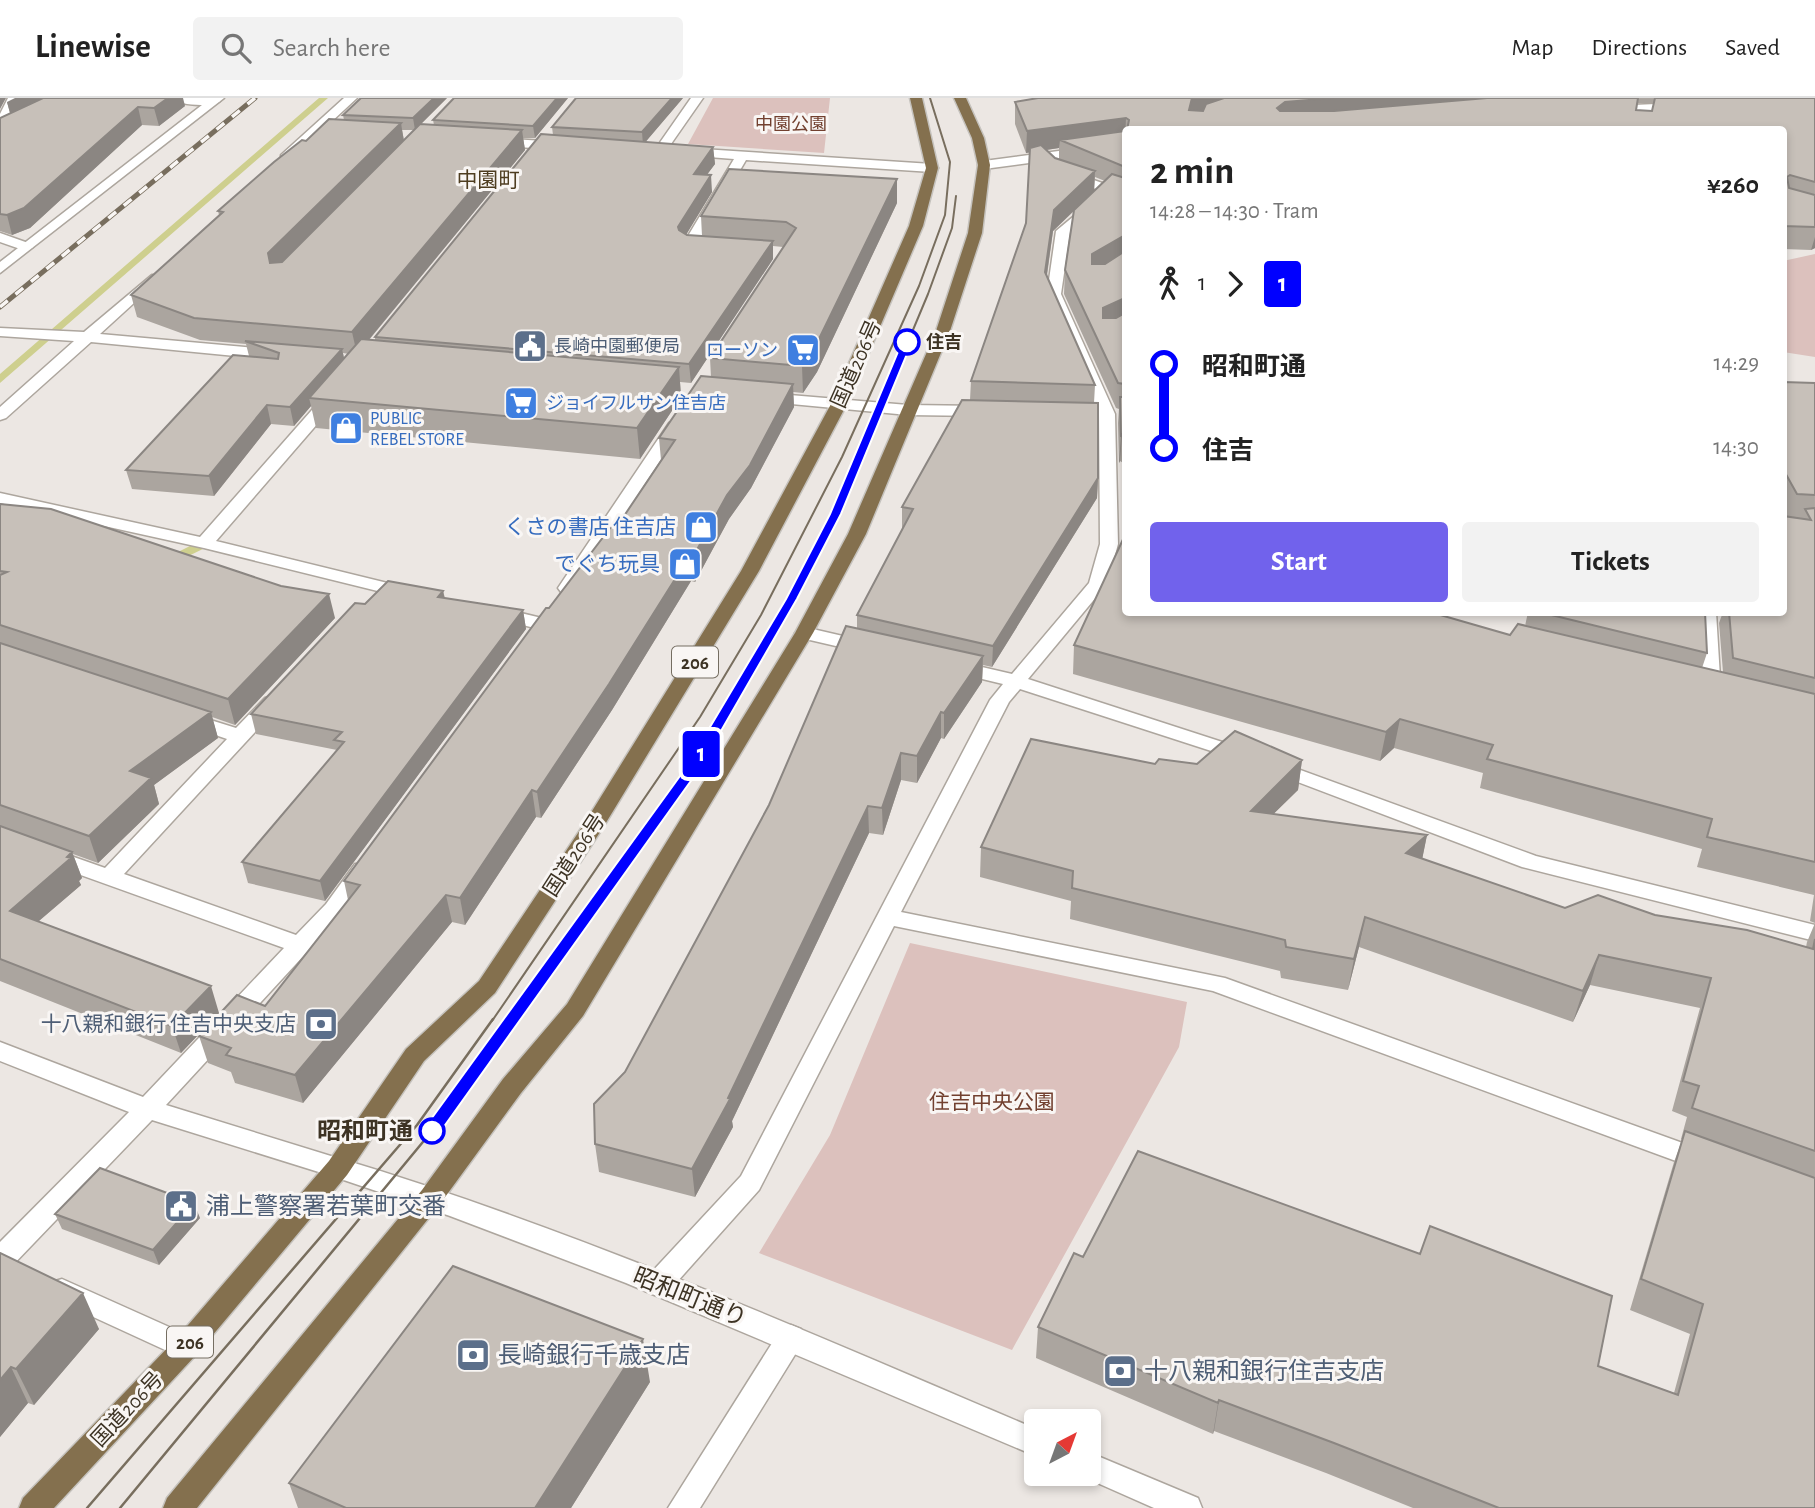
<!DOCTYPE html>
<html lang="en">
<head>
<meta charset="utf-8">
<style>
	body { margin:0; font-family:"Alegreya Sans","Noto Sans JP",sans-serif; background:#f2f2f2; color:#222; height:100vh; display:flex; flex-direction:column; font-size:26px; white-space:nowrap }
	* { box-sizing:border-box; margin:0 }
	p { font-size:23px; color:#767676 }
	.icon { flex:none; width:38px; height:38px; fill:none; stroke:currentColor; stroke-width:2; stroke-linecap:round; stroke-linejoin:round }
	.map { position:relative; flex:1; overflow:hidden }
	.sheet { position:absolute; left:1122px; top:28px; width:665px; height:490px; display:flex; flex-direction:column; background:#fff; border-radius:7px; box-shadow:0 4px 10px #0003 }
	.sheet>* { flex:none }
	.badge { padding:0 14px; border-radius:5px; font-size:24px; line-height:46px }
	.needle { width:46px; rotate:41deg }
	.controls { position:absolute; left:1024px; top:1311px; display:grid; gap:14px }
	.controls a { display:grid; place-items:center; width:77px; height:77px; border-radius:7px; background:#fff; box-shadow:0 4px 10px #0003; font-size:35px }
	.map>.badge { position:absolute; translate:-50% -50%; box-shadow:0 0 0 4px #fff }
	.legs { display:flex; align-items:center; gap:10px; height:77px; padding:0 28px; font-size:23px }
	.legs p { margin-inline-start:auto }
	.overview { display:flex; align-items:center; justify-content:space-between; height:119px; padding:0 28px }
	h1 { font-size:38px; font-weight:600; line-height:52px }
	.primary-button { display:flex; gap:14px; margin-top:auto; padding:14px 28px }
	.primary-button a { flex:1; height:80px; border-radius:7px; background:#7162ec; color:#fff; font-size:28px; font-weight:600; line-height:80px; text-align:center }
	.primary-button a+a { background:#f2f2f2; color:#222 }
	ul { padding:0 28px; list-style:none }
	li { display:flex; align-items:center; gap:24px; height:84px; font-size:26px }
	li i { display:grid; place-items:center; width:10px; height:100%; margin:0 9px; background:currentColor }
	li i::after { content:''; width:18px; height:18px; margin:-9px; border:5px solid; border-radius:50%; background:#fff }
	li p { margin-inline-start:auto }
	li:first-child i { background:linear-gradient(#0000 50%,currentColor 0) }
	li:last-child i { background:linear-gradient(currentColor 50%,#0000 0) }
	header { display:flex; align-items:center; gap:42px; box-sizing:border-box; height:98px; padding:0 35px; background:#fff; border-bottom:2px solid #e0e0e0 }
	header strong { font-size:33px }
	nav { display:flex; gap:38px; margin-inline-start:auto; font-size:24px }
	.search { width:490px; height:63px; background:#f2f2f2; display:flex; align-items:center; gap:18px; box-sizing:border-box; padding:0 24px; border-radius:7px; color:#767676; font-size:26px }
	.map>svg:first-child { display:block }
</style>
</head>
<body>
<header>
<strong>Linewise</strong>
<div class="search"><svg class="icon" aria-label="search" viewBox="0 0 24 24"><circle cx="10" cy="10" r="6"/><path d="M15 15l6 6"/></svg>Search here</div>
<nav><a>Map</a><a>Directions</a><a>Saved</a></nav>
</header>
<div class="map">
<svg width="1815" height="1410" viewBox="0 0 1815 1410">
	<rect width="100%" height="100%" fill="#ece7e3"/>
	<!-- green -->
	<path fill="#dcc1bd" d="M713 0H830L824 55 688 46Z
		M1815 156V259L1783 254V163Z
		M910 845 1187 904 1179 949 1012 1252 759 1155 830 1037Z"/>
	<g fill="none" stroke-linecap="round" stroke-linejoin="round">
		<!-- stream -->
		<path fill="#cecf8e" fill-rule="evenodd" d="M319 0H328L0 285V276Z
			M204 441 211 445 209 448 170 467 165 468 158 464Z"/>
		<!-- minor casing -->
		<g stroke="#ada69e" stroke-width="3">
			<path id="minor" d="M8 0H20L10 20 0 25V16Z
				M169 0H216L220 3C210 10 179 7 169 0Z
				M344 0H357L289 63H281V57Z
				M691 0H703L664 56H656L654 53Z
				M495 40 560 44 566 48 560 52 491 47 489 44Z
				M687 50 932 66 938 70 932 74 746 62 698 144 712 149C705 155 689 154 682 148L734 61 683 57 681 54Z
				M1068 73 1125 93V101L1064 80V74Z
				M1092 103 1097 104V110L1070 134 1061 196 1115 316 1118 446 1107 486 1028 581 1250 653 1253 657 1243 663 1236 661 1020 591 1009 604 901 814 1225 880 1713 1056 1717 1063 1713 1070 1704 1073 1695 1070 1213 893 894 828 759 1092 668 1194 658 1197 648 1194 644 1186 648 1178 741 1078 990 602 1003 586 949 573 946 569 956 563 1012 576 1089 485 1100 446 1099 316 1047 196 1056 133Z
				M0 135 31 146 33 149 26 153 0 144Z
				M152 177 157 178V184L100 236 277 252 285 257 277 262 91 244 6 320 0 322V309L74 243 0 238V230L84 234Z
				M332 294 338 296V302L216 443 416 492 419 496 416 500 410 501 204 450 0 405V395L200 439 326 296Z
				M766 295 908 307 982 308 990 313 982 318 908 317 760 303 758 300Z
				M675 323 683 328 576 490 567 495 561 494 558 490 669 325Z
				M496 509 550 522 552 526 543 532 489 519 487 515Z
				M1698 514H1716L1721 596 1711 602 1701 596Z
				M804 529 873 545 875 549 866 555 797 539 795 535Z
				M272 598 279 600 282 604 279 608 124 776 296 837 326 806 355 766H371L374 771 342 816 166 1007 347 1063 351 1070 347 1077 338 1080 152 1022 10 1170 0 1173V1144L129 1014 0 963V944L143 999 284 850 0 748V733L105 770 227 641 181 625 178 621 181 617 188 615 236 630 265 600Z
				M1273 662 1536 758 1815 827V843L1522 769 1266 672 1263 668 1266 664Z
				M62 1181 196 1241 200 1249 196 1257 186 1261 176 1257 52 1200 48 1192 52 1184Z
				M791 1227 801 1231 805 1239 801 1247 700 1410H668L781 1231Z"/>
		</g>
		<!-- tertiary casing -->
		<g stroke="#ada69e" stroke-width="3">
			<path id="tertiary" d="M211 0H224L0 175V164Z
				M1679 5 1683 7V11L1610 16 1604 12 1610 8Z
				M1125 44V52L984 71 978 67 984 63Z
				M338 1060C561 1127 776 1220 989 1311L1036 1331V1358L626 1185 450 1118 329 1077 325 1070 329 1063Z
				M1088 1354 1198 1400 1202 1410H1154L1077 1376H1088Z"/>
		</g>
		<!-- trunk casing -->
		<g stroke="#c5c2bd" stroke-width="3">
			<path id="trunk" d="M910 0H922L938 70 923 128 847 306 759 473 604 728 495 895 424 963 347 1077 196 1257 54 1410H19L23 1400 176 1241 329 1063 406 951 479 883 584 726 741 473 831 306 909 128 926 70Z
				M954 0H966L984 40 990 67 982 135 950 233 866 436 813 535 583 918 521 995 440 1106 197 1410H163L167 1400 422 1092 503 981 567 906 795 535 848 436 936 233 968 135 978 67 972 40Z"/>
		</g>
		<!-- minor -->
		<use href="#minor" fill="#fff" fill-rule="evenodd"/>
		<!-- tertiary -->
		<use href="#tertiary" fill="#fff" fill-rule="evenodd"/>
		<!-- trunk -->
		<use href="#trunk" fill="#84704e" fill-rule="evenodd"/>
		<!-- tram-far1 -->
		<path stroke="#786e5e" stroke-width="2" d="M492 923 700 619 761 517 842 359 919 188 945 117 950 64 930 0
			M511 923 691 673 792 501 836 416 928 196 952 130 956 98"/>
		<!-- tram -->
		<path stroke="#786e5e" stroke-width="2.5" d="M87 1410 417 1027 493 921
			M120 1410 432 1033 513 921"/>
		<!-- rail casing -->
		<g stroke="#786e5e" stroke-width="5">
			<path id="rail" d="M0 209 255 0"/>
		</g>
		<!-- rail -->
		<use href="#rail" stroke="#f9f6f4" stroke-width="3.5" stroke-dasharray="10" stroke-linecap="butt"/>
	</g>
	<!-- wall -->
	<path fill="#aba59f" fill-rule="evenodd" d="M447 0 421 26 434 27 433 22 454 0H568L535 40H523L525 52 369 242H375V239L553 37 552 29 683 0 645 44 713 49 715 66 707 76 712 94 686 136 687 137 702 138 701 118 897 105 817 274 803 295 793 294 794 309 751 390 729 421 695 484 691 483 612 612 541 720 536 719 465 827 452 824 303 1005 235 985 231 974 208 965 199 938 265 908 348 802 344 783 549 510 622 421 661 362 659 340 711 279 710 260 783 149 773 148V161L691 285 680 284 681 299 640 361 316 330 311 308 294 328 271 326 214 398 132 391 126 372 249 258 246 246 200 242 137 219 131 197 219 117 218 113 306 43 344 22 343 17ZM402 32H414L404 42ZM343 255 349 256 344 261Z
		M1038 0H1815V150L1811 152 1783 151V32H1125V366L1120 363 1119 365 1118 325 1119 311 1116 310 1064 196 1065 172 1074 113 1053 133 1047 178 1095 287 1094 305 1098 380 1097 400 992 569 983 567 982 584 944 641 941 640 917 685 901 682 883 737 869 735 732 1023 733 1029 695 1099 599 1074 595 1046 625 974 769 707 857 530V517L903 430H902V409L970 302 971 283 1026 125 1030 54 1026 55 1015 26V4ZM1637 5H1654L1652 13 1636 12ZM1059 50V61L1055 60 1046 52ZM1095 79 1105 83 1094 93Z
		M7 4 185 8 159 28 142 27 30 130 12 137 0 133V20L10 15Z
		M1783 284 1815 285V1410H1413L1326 1375 1214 1333 1213 1336 1036 1260 1038 1229 1083 1159 1598 1268 1674 1295 1690 1236 1630 1212 1674 1064 1682 1042 1681 1041 1687 1019 1672 1013 1700 910 1590 887 1573 924 1359 849 1348 892 1281 880 1280 873 1070 821 1071 803 980 779 981 749 1155 666H1197L1302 662 1298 692 1273 716 1427 737 1422 761 1565 810 1655 817 1806 849 1807 844 1815 825 1810 823 1814 797 1697 769 1702 751 1480 690 1483 675 1394 650 1380 663 1073 576 1074 547 1510 537 1525 528 1528 514H1705L1707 555 1702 570 1723 574 1719 525 1723 514H1783L1785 418 1783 414Z
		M0 406 335 520 235 627 212 619 218 640 154 687 159 706 98 765 73 756 82 780 79 783 81 787 39 823 219 915 181 955 0 883Z
		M443 493 445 500 523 512 526 531 325 803 248 785 242 764 337 653V652L256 636 251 616 365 506Z
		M55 1116 200 1120 159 1167 62 1131Z
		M0 1155 99 1231 34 1307 28 1305 0 1339Z
		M650 1284 571 1410H298L289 1385Z"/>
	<!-- shaded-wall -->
	<path fill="#8b8682" d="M0 0H6L0 11Z
		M15 0H59L12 22 7 4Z
		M168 0H183L185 8 159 28 154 10Z
		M434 0H447L415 32 413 20Z
		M557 0H568L535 40 533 28Z
		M672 0H683L643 47 642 34Z
		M1192 0H1258L1188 32 1189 12Z
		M1333 0H1484L1483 8 1283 25 1277 10 1285 4Z
		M138 9 142 27 30 130 12 137 7 117Z
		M1126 20 1125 41 1060 42 1059 50 1026 55 1027 33Z
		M401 25 404 44 275 187 268 155Z
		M522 32 525 52 357 256 352 234Z
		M713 49 715 66 695 93 694 76Z
		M1095 73 1094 93 1053 133 1044 196 1045 174 1054 112Z
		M711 77 712 94 680 147 678 129Z
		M897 81V105L817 274 803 295 802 268Z
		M1125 137 1124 161 1091 180 1092 156Z
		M1815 139V150L1811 152Z
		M773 143V161L691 285 689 266Z
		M1125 200V223L1102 235 1103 210Z
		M342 251 346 269 309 300 311 308 294 328 290 309Z
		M679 269 681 299 640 361 637 330Z
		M793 286 794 309 751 390 729 421 695 484 693 459 727 397Z
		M267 307 271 326 214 398 209 378Z
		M1122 336 1120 363 1119 365 1121 339Z
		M1098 380 1097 400 992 569 993 548Z
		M689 459 691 483 612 612 541 720 537 694Z
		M443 493 447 512 438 499Z
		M329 496 335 520 235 627 228 601Z
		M523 512 526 531 325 803 320 783Z
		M983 558 982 584 944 641V615Z
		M211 614 218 640 154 687 159 706 98 765 89 738 130 673Z
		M941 614V640L917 685V658Z
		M1400 621 1394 650 1380 663 1386 634Z
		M901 655V682L883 737 882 710Z
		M1302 662 1298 692 1246 743 1251 713Z
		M532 692 536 719 465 827 460 800Z
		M868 708 869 735 732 1023 733 1029 695 1099 692 1071 728 1000Z
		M1427 737 1421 767 1406 755Z
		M72 754 82 780 79 783 81 787 20 839 10 813Z
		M446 797 452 824 303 1005 295 977Z
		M1365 819 1359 849 1348 892 1354 861Z
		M1599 857 1590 887 1573 924 1583 893Z
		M211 888 219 915 181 955 172 928Z
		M194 1105 200 1120 159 1167 153 1152Z
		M83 1195 99 1231 34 1307 16 1271Z
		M643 1241 650 1284 571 1410H535Z
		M11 1269 28 1305 0 1339V1282Z
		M1219 1302 1214 1333 1213 1336 1218 1305Z"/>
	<!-- building -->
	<path fill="#c7c0b9" stroke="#8b8682" stroke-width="2" d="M43 0H168L154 10 138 9 24 110 7 117 0 116V20Z
		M361 0H434L413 20 343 17Z
		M454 0H557L533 28 433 22Z
		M576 0H672L642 34 552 29Z
		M1038 0H1192L1189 12 1203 13 1206 6 1224 0H1333L1285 4 1277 10 1280 13H1334L1487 0H1638L1636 12 1652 13 1655 0H1815V84L1790 77 1787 79 1789 90 1815 97V129L1783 128V32H1127L1129 22 1126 20 1027 33 1015 4Z
		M329 21 401 25 268 155 270 165 282 164 420 26 522 32 352 234 194 220 131 197 223 114 218 113 274 64 302 42 306 43Z
		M1125 33V69L1060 42Z
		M541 36 713 49 694 76 711 77 678 129 679 132 687 137 773 143 689 266 375 239Z
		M1041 47 1055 60 1095 73 1054 112 1045 174 1095 287 971 283 1026 125 1030 50Z
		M729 71 897 81 816 247 802 268 710 260 796 130 786 124 701 118Z
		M1112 76 1125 80V137L1092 156V166H1105L1125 153V200L1103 210V220H1116L1125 215V286L1118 285 1065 172 1074 112Z
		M361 241 679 269 637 330 309 300Z
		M245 243 342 251 290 309 267 307 209 378 126 372 233 257 278 261 279 255Z
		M701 278 793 286 750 367 727 397 693 459H689L609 586 537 694 532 692 460 800 446 797 295 977 226 957 231 950 199 938 237 897 265 908 360 787 344 783 546 510H549L617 421H622L675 342 659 340Z
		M1783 284 1815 285V397L1797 396 1783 371Z
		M1120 299H1125V338L1122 336 1121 339Z
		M962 302 1098 305V380L993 548 857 517 913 411 902 409Z
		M0 406 51 411 281 488 329 496 228 601 0 527V477L7 474 0 473Z
		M1815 410V580L1733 560 1729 514H1783V418L1811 422 1805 411Z
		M1125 437V514H1430L1510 537 1518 526 1815 596V764L1707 739 1712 721 1487 661 1493 647 1400 621 1386 634 1074 547Z
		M388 483 443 493 438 499 523 512 320 783 242 764 344 644 334 642 342 634 251 616 355 505 365 506Z
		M1539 514H1705L1707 555Z
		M846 528 983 558 944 615 941 614 917 658 901 655 882 710 868 708 728 1000 730 1001 692 1071 595 1046 594 1006 625 974 769 707Z
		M0 545 211 614 130 673 151 680 89 738 0 707Z
		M1235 633 1302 662 1251 713 1427 737 1406 755 1565 810 1598 797 1655 817 1747 832 1813 851 1815 841V1053L1692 1010 1699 988 1683 983 1711 880 1599 857 1583 893 1365 819 1354 861 1286 849 1285 842 1072 790 1073 773 981 749 1031 641 1155 666 1159 661 1197 666Z
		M0 728 72 754 67 759 71 760 10 813 211 888 172 928 0 861Z
		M1685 1033 1815 1080V1410H1499L1334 1345 1219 1302 1218 1305 1038 1229 1074 1155 1083 1159 1138 1053 1420 1156 1430 1128 1612 1198 1598 1268 1678 1297 1703 1206 1641 1181Z
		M100 1070 194 1105 153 1152 55 1116Z
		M0 1155 83 1195 16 1271 11 1269 0 1282Z
		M453 1168 643 1241 535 1410H346L289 1385Z"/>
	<!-- line-1 -->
	<path fill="#00f" stroke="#fff" stroke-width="2" d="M907 241 912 244 841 416 797 501 698 673 438 1037H426V1028L685 671 786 501 830 416 902 244Z"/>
	<!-- icons -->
	<defs>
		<g id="civic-square" transform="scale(1.75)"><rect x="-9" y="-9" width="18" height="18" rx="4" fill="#5c6f8a" stroke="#f9f6f4"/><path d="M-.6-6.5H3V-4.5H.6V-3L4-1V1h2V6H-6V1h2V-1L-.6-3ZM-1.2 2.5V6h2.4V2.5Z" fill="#fff"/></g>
		<g id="supermarket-square" transform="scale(1.75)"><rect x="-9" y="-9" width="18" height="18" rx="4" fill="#3f7fe0" stroke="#f9f6f4"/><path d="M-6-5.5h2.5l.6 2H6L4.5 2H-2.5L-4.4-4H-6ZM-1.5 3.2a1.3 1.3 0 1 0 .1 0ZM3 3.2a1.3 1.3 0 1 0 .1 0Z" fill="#fff"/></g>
		<g id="shop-square" transform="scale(1.75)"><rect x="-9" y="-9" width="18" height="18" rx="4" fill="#3f7fe0" stroke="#f9f6f4"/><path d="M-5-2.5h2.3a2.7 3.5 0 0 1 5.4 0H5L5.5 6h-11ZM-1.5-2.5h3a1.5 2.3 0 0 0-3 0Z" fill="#fff"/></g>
		<g id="bank-square" transform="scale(1.75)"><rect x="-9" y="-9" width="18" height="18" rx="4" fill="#5c6f8a" stroke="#f9f6f4"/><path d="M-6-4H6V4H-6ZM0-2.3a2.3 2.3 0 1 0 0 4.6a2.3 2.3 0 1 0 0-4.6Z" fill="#fff"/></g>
	</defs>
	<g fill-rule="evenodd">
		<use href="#civic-square" x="530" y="248"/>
		<use href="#supermarket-square" x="803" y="252"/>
		<use href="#supermarket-square" x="521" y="305"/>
		<use href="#shop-square" x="346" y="330"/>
		<use href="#shop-square" x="701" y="429"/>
		<use href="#shop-square" x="685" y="466"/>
		<use href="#bank-square" x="321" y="926"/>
		<use href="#civic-square" x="181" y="1108"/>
		<use href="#bank-square" x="473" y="1257"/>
		<use href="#bank-square" x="1120" y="1273"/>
	</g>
	<!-- markers -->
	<g fill="#fff" stroke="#00f" stroke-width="3.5">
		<circle cx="907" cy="244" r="12"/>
		<circle cx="432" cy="1033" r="12"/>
	</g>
	<g text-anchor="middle" stroke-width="6" stroke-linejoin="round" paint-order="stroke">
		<!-- far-park labels -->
		<g font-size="18" fill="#72402f" stroke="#f9f6f4">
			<text x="791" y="32">中園公園</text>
		</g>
		<!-- far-stop labels -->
		<g font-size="18" font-weight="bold" fill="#3d3324" stroke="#f9f6f4" text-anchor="start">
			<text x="926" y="250">住吉</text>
		</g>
		<!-- far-service labels -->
		<g font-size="18" fill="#4e5e75" stroke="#f9f6f4" text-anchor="start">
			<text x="554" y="254">長崎中園郵便局</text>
		</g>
		<!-- far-shop labels -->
		<g font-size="18" fill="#366cbe" stroke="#f9f6f4" text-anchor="start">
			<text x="778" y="258" text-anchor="end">ローソン</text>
			<text x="546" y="311">ジョイフルサン住吉店</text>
			<text x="370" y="326">PUBLIC<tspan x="370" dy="21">REBEL STORE</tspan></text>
		</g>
		<!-- shield labels -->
		<g fill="#f9f6f4" stroke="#756e62" stroke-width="2">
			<rect x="672" y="548.5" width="46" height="31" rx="5"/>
			<rect x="167" y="1228.5" width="46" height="31" rx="5"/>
		</g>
		<g font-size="19" font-weight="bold" fill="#3d3324">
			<text x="695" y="571">206</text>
			<text x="190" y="1251">206</text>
		</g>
		<!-- far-quarter labels -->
		<g font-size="21" fill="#4e3d20" stroke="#f9f6f4">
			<text x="488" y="89">中園町</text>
		</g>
		<!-- street labels -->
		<g font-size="21" fill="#3d3324" stroke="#f9f6f4">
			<text transform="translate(856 266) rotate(-66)" y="7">国道206号</text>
			<text transform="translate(574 757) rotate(-57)" y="7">国道206号</text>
			<text transform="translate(127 1311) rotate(-47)" y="7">国道206号</text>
		</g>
		<!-- shop labels -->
		<g font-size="21" fill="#366cbe" stroke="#f9f6f4" text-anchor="end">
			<text x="676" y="436">くさの書店 住吉店</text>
			<text x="660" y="473">でぐち玩具</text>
		</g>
		<!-- service labels -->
		<g font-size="21" fill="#4e5e75" stroke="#f9f6f4" text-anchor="end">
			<text x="296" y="933">十八親和銀行 住吉中央支店</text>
		</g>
		<!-- park labels -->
		<g font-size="21" fill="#72402f" stroke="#f9f6f4">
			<text x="992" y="1011">住吉中央公園</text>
		</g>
		<!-- near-stop labels -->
		<g font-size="24" font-weight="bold" fill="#3d3324" stroke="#f9f6f4" text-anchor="end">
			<text x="413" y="1041">昭和町通</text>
		</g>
		<!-- near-service labels -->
		<g font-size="24" fill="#4e5e75" stroke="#f9f6f4" text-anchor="start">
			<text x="206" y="1116">浦上警察署若葉町交番</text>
			<text x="498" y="1265">長崎銀行千歳支店</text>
			<text x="1144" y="1281">十八親和銀行住吉支店</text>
		</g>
		<!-- near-street labels -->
		<g font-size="24" fill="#3d3324" stroke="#f9f6f4">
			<text transform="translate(690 1199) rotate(22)" y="8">昭和町通り</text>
		</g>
	</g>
</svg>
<div class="controls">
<a><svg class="needle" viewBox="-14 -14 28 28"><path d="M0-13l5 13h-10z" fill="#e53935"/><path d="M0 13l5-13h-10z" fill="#767676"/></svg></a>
</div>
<b class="badge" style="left:701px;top:656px;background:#00f;color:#fff">1</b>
<section class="sheet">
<div class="overview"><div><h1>2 min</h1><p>14:28 – 14:30 · Tram</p></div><b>¥260</b></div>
<div class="legs"><svg class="icon" aria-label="walk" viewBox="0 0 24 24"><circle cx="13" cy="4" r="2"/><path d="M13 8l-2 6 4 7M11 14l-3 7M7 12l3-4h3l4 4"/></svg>1<svg class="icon" aria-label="forward" viewBox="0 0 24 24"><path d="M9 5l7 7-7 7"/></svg><b class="badge" style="background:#00f;color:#fff">1</b></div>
<ul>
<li><i style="color:#00f"></i><b>昭和町通</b><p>14:29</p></li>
<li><i style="color:#00f"></i><b>住吉</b><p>14:30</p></li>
</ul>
<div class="primary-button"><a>Start</a><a>Tickets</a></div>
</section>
</div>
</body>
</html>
